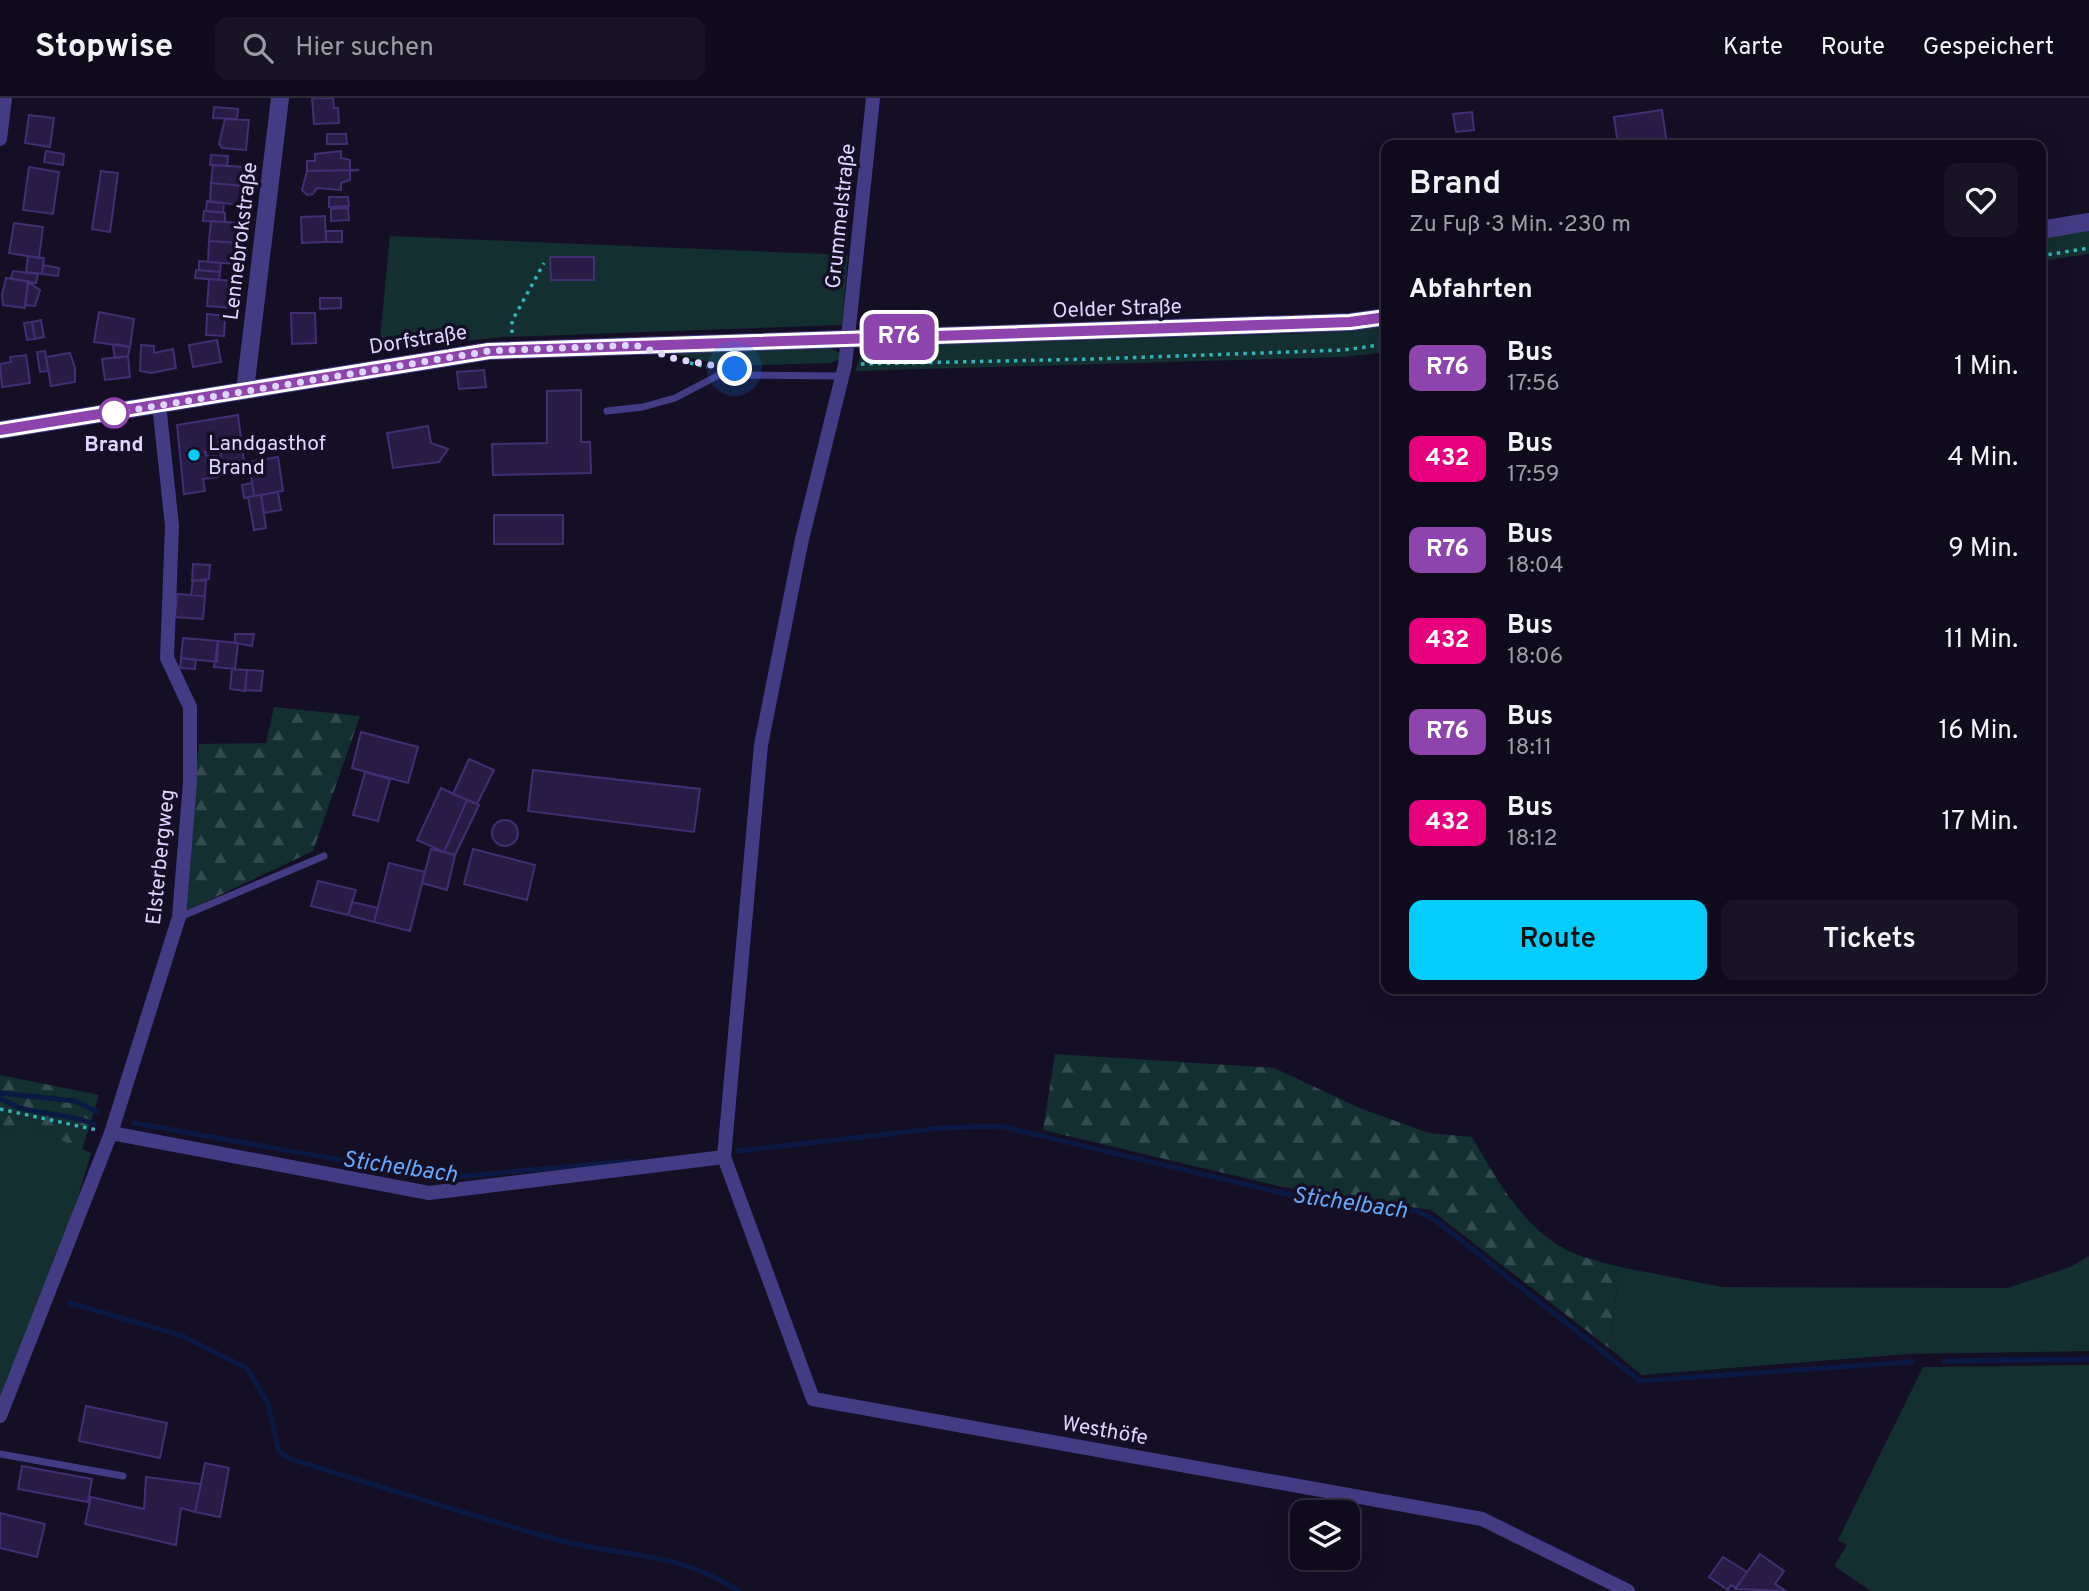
<!DOCTYPE html>
<html lang="de">
<head>
<meta charset="utf-8">
<style>
	body { margin:0; font-family:Overpass,sans-serif; background:#191425; color:#f1f3f6; height:100vh; display:flex; flex-direction:column; font-size:26px; white-space:nowrap }
	* { box-sizing:border-box; margin:0 }
	p { font-size:23px; color:#9c9ba3 }
	.icon { flex:none; width:38px; height:38px; fill:none; stroke:currentColor; stroke-width:2; stroke-linecap:round; stroke-linejoin:round }
	.map { position:relative; flex:1; overflow:hidden }
	.sheet { position:absolute; left:1381px; top:42px; width:665px; height:854px; display:flex; flex-direction:column; background:#100b1c; border-radius:14px; box-shadow:0 7px 28px #0002,0 0 0 2px #302b3b }
	.sheet>* { flex:none }
	.badge { padding:0 14px; border-radius:10px; font-size:24px; line-height:46px }
	.buttons { position:absolute; left:1290px; top:1402px; display:grid; gap:14px }
	.buttons a { display:grid; place-items:center; width:70px; height:70px; border-radius:14px; background:#100b1c; box-shadow:0 7px 28px #0002,0 0 0 2px #302b3b; font-size:35px }
	.you { position:absolute; width:35px; height:35px; margin:-18px; border:5px solid #fff; border-radius:50%; background:#1a73e8; box-shadow:0 0 0 10px #1a73e833 }
	.map>.badge { position:absolute; translate:-50% -50%; box-shadow:0 0 0 4px #fff }
	h2 { padding:0 28px; font-size:26px; line-height:63px }
	.round { display:grid; place-items:center; flex:none; width:74px; height:74px; border-radius:14px; background:#191425 }
	.headline { display:flex; align-items:center; justify-content:space-between; height:119px; padding:0 28px }
	h1 { font-size:33px; font-weight:600; line-height:52px }
	.cta { display:flex; gap:14px; margin-top:auto; padding:14px 28px }
	.cta a { flex:1; height:80px; border-radius:14px; background:#04cdfc; color:#111; font-size:28px; font-weight:600; line-height:80px; text-align:center }
	.cta a+a { background:#191425; color:#f1f3f6 }
	ul { padding:0; list-style:none }
	li { display:flex; align-items:center; gap:21px; height:91px; padding:0 28px }
	li div { flex:1 }
	li b { display:block; font-size:26px }
	li em { font-style:normal }
	li .badge { min-width:77px; font-weight:700; text-align:center }
	header { display:flex; align-items:center; gap:42px; box-sizing:border-box; height:98px; padding:0 35px; background:#100b1c; border-bottom:2px solid #302b3b }
	header strong { font-size:33px }
	nav { display:flex; gap:38px; margin-inline-start:auto; font-size:24px }
	.search { width:490px; height:63px; background:#191425; display:flex; align-items:center; gap:18px; box-sizing:border-box; padding:0 24px; border-radius:14px; color:#9c9ba3; font-size:26px }
	.map>svg:first-child { display:block }
</style>
</head>
<body>
<header>
<strong>Stopwise</strong>
<div class="search"><svg class="icon" aria-label="search" viewBox="0 0 24 24"><circle cx="10" cy="10" r="6"/><path d="M15 15l6 6"/></svg>Hier suchen</div>
<nav><a>Karte</a><a>Route</a><a>Gespeichert</a></nav>
</header>
<div class="map">
<svg width="2089" height="1493" viewBox="0 0 2089 1493">
	<defs>
		<pattern id="forest-firs" width="22" height="20" patternUnits="userSpaceOnUse" patternTransform="scale(1.75)"><rect width="22" height="20" fill="#132f30"/><path d="M5 1l3.5 6h-7zM16 11l3.5 6h-7z" fill="#354c4f"/></pattern>
	</defs>
	<rect width="100%" height="100%" fill="#150f26"/>
	<!-- green -->
	<path fill="#132f30" d="M2089 132V156L2041 163 2040 140Z
		M390 138 848 157 842 227 505 239 379 251Z
		M1386 226V254L1343 259 855 273 864 249 1309 235Z
		M825 248 840 255V261L831 265 726 268 670 255Z
		M0 1029 31 1035 34 1029 91 1055 72 1120 0 1302Z
		M2089 1158V1253L1907 1256 1642 1277 1609 1250 1620 1169 1722 1189 2007 1190 2070 1169Z
		M2089 1267V1493H1871L1834 1468 1847 1447 1838 1442 1923 1269Z"/>
	<!-- forest -->
	<path fill="url(#forest-firs)" d="M274 609 360 618 313 753 182 815 199 646 266 645Z
		M1055 956 1274 970 1362 1011 1429 1035 1472 1039C1497 1082 1525 1134 1573 1155 1588 1161 1605 1165 1620 1169L1609 1250 1431 1112 1283 1089 1043 1032Z
		M0 977 99 997 82 1052 34 1029 31 1036 0 1029Z"/>
	<g fill="none" stroke-linecap="round" stroke-linejoin="round">
		<!-- stream -->
		<path stroke="#0b1a44" stroke-width="5" d="M0 995 75 1003 97 1014
			M0 1000C28 1019 64 1013 94 1026
			M134 1025 391 1071 453 1079 632 1063
			M738 1053 941 1030 999 1028 1282 1095 1417 1113 1435 1122 1640 1283 1912 1264
			M70 1205 183 1238 247 1270 268 1306 279 1354 293 1362C380 1388 467 1417 555 1441 623 1460 676 1452 739 1493
			M1944 1263 2089 1261"/>
	</g>
	<!-- building -->
	<path fill="#281c47" stroke="#422e73" stroke-width="2" d="M312 0H333L334 10H338L339 25 314 26Z
		M214 9 238 11 237 21 213 20Z
		M1662 12 1667 47H1618L1614 19Z
		M1472 14 1474 32 1456 34 1453 16Z
		M29 17 54 20 50 49 25 45Z
		M225 21 249 22 246 52 222 50 219 46Z
		M327 36H346L347 46H327Z
		M46 53 64 56 63 67 44 64Z
		M341 53V60L350 62V72H359L307 73V63H315V56Z
		M211 57 228 58 227 68 210 67Z
		M213 67 245 69 243 88 211 85Z
		M29 69 59 74 53 116 23 112Z
		M359 72 350 73V82L341 85V92L317 90 313 96 307 97 302 92 307 73Z
		M101 73 118 75 110 134 92 131Z
		M211 85 243 88 242 107 210 104Z
		M329 99H348L349 108 329 109Z
		M207 103 224 105 223 114 206 113Z
		M348 110 349 122 331 123V111Z
		M204 113 225 115V124L203 123Z
		M325 118 326 144 302 145 301 119Z
		M211 123 240 125 239 145 209 143Z
		M14 125 43 129 39 160 9 155Z
		M326 133H342V144H326Z
		M209 143 239 145 237 166 208 164Z
		M28 158 44 160 42 176 26 174Z
		M550 159H594V182H551Z
		M199 163 221 165 220 174 199 172Z
		M43 167 59 170 58 178 42 176Z
		M196 172 220 174 219 182 195 180Z
		M13 173 38 176 36 185 11 181Z
		M6 180 28 183 25 210 3 207 2 197Z
		M209 181 234 183 232 210 207 208Z
		M28 184 40 192 35 208 25 207Z
		M320 200H341V210L320 211Z
		M99 214 134 221 130 249 94 244Z
		M291 215H315L316 245 292 246Z
		M207 216 225 218 224 238 206 237Z
		M41 222 44 239 35 241 32 224Z
		M32 224 35 241 27 242 24 225Z
		M217 242 221 264 193 269 189 247Z
		M117 246 130 249 128 258 115 260 113 249Z
		M141 247 154 248V255L173 251 176 270 152 275 140 273Z
		M45 253 48 273 40 274 37 254Z
		M70 255 75 270V284L51 288 46 259Z
		M26 257 30 285 2 289 0 266 11 264 10 259Z
		M128 258 130 279 105 282 102 261Z
		M484 272 486 289 459 291 457 274Z
		M581 292V344H590L591 375 493 377 492 346 547 345V293Z
		M238 317 244 364 222 367 220 352 205 354 207 358H217L220 375 218 379 203 381 205 393 184 396 177 327Z
		M428 328 431 345 448 351 439 364 393 370 387 335Z
		M278 359 283 393 254 398 249 364Z
		M252 385 254 398 244 400 242 387Z
		M278 394 281 412 264 415 261 397Z
		M261 397 266 430 254 432 248 399Z
		M494 417H563V446H494Z
		M193 466 210 467 209 481 192 483Z
		M193 482 206 483 205 498 191 497Z
		M177 496 205 498 203 521 175 519Z
		M235 536H254L252 548 235 545Z
		M183 540 218 543 217 564 181 560Z
		M218 543 238 545 235 571 214 569Z
		M181 560 196 562 195 571 180 570Z
		M232 571 247 572 245 593 230 591Z
		M247 572 263 573 261 593 245 592Z
		M361 634 418 649 408 685 352 670Z
		M469 661 494 672 477 706 453 696Z
		M533 672 700 691 694 734 528 713Z
		M365 674 390 681 378 723 353 717Z
		M441 690 467 702 444 754 417 742Z
		M467 702 479 707 455 757 444 754Z
		M492 735a13 13 0 1 1 26 0a13 13 0 1 1-26 0Z
		M431 751 455 757 447 792 422 785Z
		M473 751 535 767 527 802 464 786Z
		M389 765 425 774 410 833 374 824Z
		M318 783 356 792 348 817 311 808Z
		M352 804 378 810 374 824 348 817Z
		M86 1308 167 1325 160 1360 79 1343Z
		M205 1365 229 1370 220 1419 195 1414Z
		M22 1368 92 1381 88 1404 18 1391Z
		M146 1379 201 1386 195 1414 181 1410 176 1447 85 1426 91 1399 144 1411Z
		M0 1415 45 1426 37 1459 0 1450Z
		M1760 1456 1784 1473 1775 1486 1786 1493 1735 1491Z
		M1723 1459 1747 1474 1736 1490 1731 1487 1728 1492 1709 1479Z"/>
	<g fill="none" stroke-linecap="round" stroke-linejoin="round">
		<!-- path -->
		<path stroke="#31b3b7" stroke-width="3.5" stroke-dasharray="3.5 5" stroke-linecap="butt" d="M2040 158 2089 150
			M512 235V223L544 165
			M690 265 707 269
			M861 266 1094 261 1344 252 1386 246
			M0 1011 97 1032"/>
		<!-- service -->
		<path stroke="#443b85" stroke-width="7" d="M607 313 643 309 675 300 719 277 842 278
			M180 819 324 758
			M0 1356 123 1378"/>
		<!-- minor -->
		<path stroke="#443b85" stroke-width="14" d="M873 0 845 267 802 441 761 647 724 1059 813 1301 1482 1421 1628 1493
			M0 41 5 0
			M111 1035 429 1095 724 1059
			M0 1318 111 1035 179 819 190 684V609L167 560 172 428 159 306"/>
		<!-- tertiary -->
		<path stroke="#443b85" stroke-width="18" d="M2040 132 2089 124
			M245 292 280 0
			M0 332 489 253 1350 224 1386 219"/>
	</g>
	<g fill="none" stroke-linecap="round" stroke-linejoin="round">
		<!-- line casing -->
		<g stroke="#fff" stroke-width="16">
			<path id="line" d="M0 332 489 253 1350 224 1386 219"/>
		</g>
		<!-- line -->
		<use href="#line" stroke="#8e44ad" stroke-width="10"/>
		<!-- walk -->
		<path stroke="#ded5ff" stroke-width="7" stroke-dasharray="0 12.6" d="M114 315 489 253 635 247 676 261 735 271"/>
	</g>
	<!-- markers -->
	<circle fill="#fff" stroke="#8e44ad" stroke-width="3.5" cx="114" cy="315" r="14"/>
	<circle fill="#04cdfc" stroke="#150f26" stroke-width="2.5" cx="194" cy="357" r="7"/>
	<g text-anchor="middle" stroke-width="7" stroke-linejoin="round" paint-order="stroke">
		<!-- street labels -->
		<g font-size="21" fill="#ded5ff" stroke="#150f26">
			<text transform="translate(840 118) rotate(-84)" y="7">Grummelstraße</text>
			<text transform="translate(240 143) rotate(-83)" y="7">Lennebrokstraße</text>
			<text transform="translate(1117 210) rotate(-2)" y="7">Oelder Straße</text>
			<text transform="translate(418 241) rotate(-9)" y="7">Dorfstraße</text>
			<text transform="translate(160 759) rotate(-84)" y="7">Elsterbergweg</text>
			<text transform="translate(1105 1332) rotate(10)" y="7">Westhöfe</text>
		</g>
		<!-- poi labels -->
		<g font-size="21" fill="#ded5ff" stroke="#150f26" text-anchor="start">
			<text x="208" y="352">Landgasthof<tspan x="208" dy="24">Brand</tspan></text>
		</g>
		<!-- stop labels -->
		<g font-size="21" font-weight="bold" fill="#ded5ff" stroke="#150f26">
			<text x="114" y="353">Brand</text>
		</g>
		<!-- water labels -->
		<g font-size="23" font-style="italic" fill="#65a9fd" stroke="#150f26">
			<text transform="translate(400 1068) rotate(8)" y="8">Stichelbach</text>
			<text transform="translate(1350 1104) rotate(8)" y="8">Stichelbach</text>
		</g>
	</g>
</svg>
<div class="buttons">
<a><svg class="icon" aria-label="layers" viewBox="0 0 24 24"><path d="M12 4l9 5-9 5-9-5zM3 14l9 5 9-5"/></svg></a>
</div>
<div class="you" style="left:735px;top:271px"></div>
<b class="badge" style="left:899px;top:239px;background:#8e44ad;color:#fff">R76</b>
<section class="sheet">
<div class="headline"><div><h1>Brand</h1><p>Zu Fuß · 3 Min. · 230 m</p></div><a class="round"><svg class="icon" aria-label="heart" viewBox="0 0 24 24"><path d="M12 20l-8-8c-3-5 5-10 8-4 3-6 11-1 8 4z"/></svg></a></div>
<h2>Abfahrten</h2>
<ul>
<li><span class="badge" style="background:#8e44ad;color:#fff">R76</span><div><b>Bus</b><p>17:56</p></div><em>1 Min.</em></li>
<li><span class="badge" style="background:#e6007e;color:#fff">432</span><div><b>Bus</b><p>17:59</p></div><em>4 Min.</em></li>
<li><span class="badge" style="background:#8e44ad;color:#fff">R76</span><div><b>Bus</b><p>18:04</p></div><em>9 Min.</em></li>
<li><span class="badge" style="background:#e6007e;color:#fff">432</span><div><b>Bus</b><p>18:06</p></div><em>11 Min.</em></li>
<li><span class="badge" style="background:#8e44ad;color:#fff">R76</span><div><b>Bus</b><p>18:11</p></div><em>16 Min.</em></li>
<li><span class="badge" style="background:#e6007e;color:#fff">432</span><div><b>Bus</b><p>18:12</p></div><em>17 Min.</em></li>
</ul>
<div class="cta"><a>Route</a><a>Tickets</a></div>
</section>
</div>
</body>
</html>
